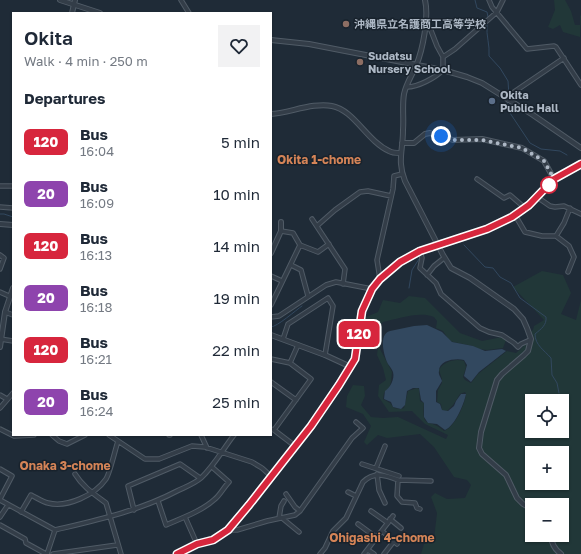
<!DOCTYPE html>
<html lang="en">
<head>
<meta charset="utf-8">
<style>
	body { margin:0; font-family:"Golos Text","Noto Sans JP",sans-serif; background:#f2f2f3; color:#1f2937; height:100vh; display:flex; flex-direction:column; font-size:15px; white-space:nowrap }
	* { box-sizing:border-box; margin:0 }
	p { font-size:13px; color:#747a83 }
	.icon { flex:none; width:22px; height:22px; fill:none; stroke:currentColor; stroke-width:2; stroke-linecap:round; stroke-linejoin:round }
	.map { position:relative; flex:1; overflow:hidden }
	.side { position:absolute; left:12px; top:12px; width:260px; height:424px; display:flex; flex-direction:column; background:#fff; border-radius:0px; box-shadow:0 1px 3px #0004 }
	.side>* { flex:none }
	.badge { padding:0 8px; border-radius:6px; font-size:14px; line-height:26px }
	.fabs { position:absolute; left:525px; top:394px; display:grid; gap:8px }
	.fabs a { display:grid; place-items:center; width:44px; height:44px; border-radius:0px; background:#fff; box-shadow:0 1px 3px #0004; font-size:20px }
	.you { position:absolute; width:20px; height:20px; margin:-10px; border:3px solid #fff; border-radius:50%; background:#1a73e8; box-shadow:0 0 0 6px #1a73e833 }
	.map>.badge { position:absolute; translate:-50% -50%; box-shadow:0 0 0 2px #fff }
	h2 { padding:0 12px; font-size:15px; line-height:36px }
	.round { display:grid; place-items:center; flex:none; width:42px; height:42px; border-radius:0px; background:#f2f2f3 }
	.headline { display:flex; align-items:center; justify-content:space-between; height:68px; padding:0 12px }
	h1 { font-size:19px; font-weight:600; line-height:30px }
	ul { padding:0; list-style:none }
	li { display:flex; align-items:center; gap:12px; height:52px; padding:0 12px }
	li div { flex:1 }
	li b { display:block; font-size:15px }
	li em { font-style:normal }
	li .badge { min-width:44px; font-weight:700; text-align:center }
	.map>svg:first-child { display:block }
</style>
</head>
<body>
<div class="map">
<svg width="581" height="554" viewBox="0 0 581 554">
	<rect width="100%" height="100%" fill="#1f2b37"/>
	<!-- green -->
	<path fill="#213738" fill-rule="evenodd" d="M554 0H565L571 11 575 25H580V16L581 15 580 37 563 32 560 25 553 29 548 27 555 10Z
		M542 271 563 275 571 293 561 314 576 320 581 300V554H421L424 544 434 539 437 513 431 497 435 493 447 499 465 498 471 485 467 480 454 477 434 447 420 434 387 438 378 435 367 445 364 442 371 426 363 414 346 407 347 396 353 385 364 386 365 396 361 405 371 417 383 418 398 417 446 439 448 435 425 424 412 411 389 412 378 396 379 385 386 380 383 368 377 355 379 337H381L380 349 392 372 391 382 389 388 384 393 383 399 390 403 394 408 400 409 404 408 408 391 417 388 419 389 420 401 424 403C421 431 430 417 444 431 455 427 465 404 466 394L465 392 460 394 453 405 447 411 442 410 441 404 437 402 438 390 442 383V379L439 370C443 362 455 358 464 361L466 367 463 377 465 380 471 383 478 374 507 351 516 353 526 344 532 346V340L531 331 533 330 534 326 544 320 513 287ZM532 401H562V431H532ZM532 453H562V483H532ZM532 505H562V535H532Z
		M409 296 425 298 460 333 482 341 502 337 506 340 503 348 487 350 478 349 473 346 453 342 449 340 443 331 436 328 437 321 434 317C419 311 398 319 383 322L379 326 374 345 362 342 364 318 378 312 383 300 400 303Z"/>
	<!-- water -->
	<path fill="#32485f" d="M427 325 442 332 452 342 473 346 485 351 502 349 506 351 479 372 471 382 464 376 467 365 464 360C456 358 439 360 439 371 438 374 441 378 442 381L436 391V402L440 404 442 410 448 411 454 406 456 401 461 394H466C464 404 455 426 445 430L437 424 428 423 424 417V403L421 400 419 388H413L407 391 405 405 401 409 393 407 391 402 384 399 385 391C390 388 395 379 393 372 392 369 390 367 388 364 384 356 378 334 390 331L414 326Z"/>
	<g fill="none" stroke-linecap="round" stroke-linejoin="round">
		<!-- stream -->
		<path stroke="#32485f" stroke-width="1" d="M475 0 477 8 487 12 488 17
			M487 25C486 36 490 45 489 56L500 68 508 81 509 96
			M507 103 508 110 530 143 541 149 560 151 567 155
			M0 214H4L13 217
			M464 245 485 267 493 268 500 277 511 283 520 298 546 317C547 325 541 329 535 334 535 345 544 350 551 358L552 375 557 383 559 393
			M409 288 412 270 419 259
			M271 327C277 327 296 310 302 306"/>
		<!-- minor casing -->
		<g stroke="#505b66" stroke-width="5.5">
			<path id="minor" d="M181 0 189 13
				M489 0 492 7 527 49 554 46 556 47 581 85
				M443 57 455 49 497 12 503 0
				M407 87C418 87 435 78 443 70V57L437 46 430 28 426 24
				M508 100 514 92 564 58
				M477 179 504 198 510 195 525 208
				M0 186H13
				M537 197 550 206 555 207 564 206 581 214
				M0 207 13 208
				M515 215 525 232 542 236H556L569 246 574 257 568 272
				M312 219 345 269 343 284
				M318 225 335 210 360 192 368 191 391 196
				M281 231 293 233 300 245 318 252 329 244
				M556 236 564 223 570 208
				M420 251 422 258 420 268 436 283 441 294 480 328 489 332 502 335 514 343 518 347 521 344 530 340
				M0 255 4 258 0 269
				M291 265 301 270 308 296
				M427 275 434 266 444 258
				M271 276 282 281
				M380 279 377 260 393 189 394 176 402 174
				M0 292 9 296
				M271 305 300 245
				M5 312 13 315
				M271 317 279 316 326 285 336 282 372 289
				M0 339 13 341
				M283 339 288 324 328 298 333 306 325 355
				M271 359 290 363 311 379 274 430
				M290 363 298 345
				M271 382 296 400
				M0 395 7 399
				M0 408 13 393
				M0 429 14 436 34 435
				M271 429 274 430 295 446
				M52 435 59 441 67 444 85 435
				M109 435 145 459H159L192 446 205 447 252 462 262 468 272 477
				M169 435H170
				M201 435 207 448
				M362 464 399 476
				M376 468 385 446
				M0 469 12 476 0 499
				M75 474C83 487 94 494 106 503L121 554
				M377 474 379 490 385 503
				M398 480 431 481
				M348 492 356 496
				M286 494 295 507 300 511
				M0 500 55 530C97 520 139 511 177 491 185 487 194 484 201 478 214 466 223 449 234 435
				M158 501 166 525C182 518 202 511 215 499 220 495 224 487 229 482L212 467
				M134 510 128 486 180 464 200 478
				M371 511 388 523
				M21 512 31 495C37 498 43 502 48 503 67 508 95 495 106 479 110 473 115 450 118 441
				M0 517 8 505
				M185 517 197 544
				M279 518 281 506 284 501
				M282 518 299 532
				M390 519 401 528
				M358 524 377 538
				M0 525 25 539 26 543 46 554
				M228 530H237L267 521 295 515 300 511 352 438 363 428 356 422
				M382 531 397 544
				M368 550 374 554
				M47 554 55 530
				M53 554 117 545
				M320 554 325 548 333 531 346 518 363 482C374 471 385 475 398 480L397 496 402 502 415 503 417 508 420 509
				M364 554 393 516
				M384 554 394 541"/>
		</g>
		<!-- tertiary casing -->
		<g stroke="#505b66" stroke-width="6">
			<path id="tertiary" d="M60 0 100 13
				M425 0C429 17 423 49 416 66 412 75 406 84 404 94 402 106 404 118 403 130 403 151 397 161 405 181L443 255 451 268 470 278 514 309 523 319 527 328 531 339 528 351 524 355 502 374 497 380 481 432 479 448 482 454 506 475 517 498 523 504 532 509
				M72 13 75 0
				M271 40 309 44 443 70 467 77 482 83 533 115 581 148
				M271 114C289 113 314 102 332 106 354 110 367 141 389 151 392 153 397 153 401 153
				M402 143H414L425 134 430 133 453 140 482 139 522 148 544 161 554 179
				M0 224 13 225
				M271 253 281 231V222
				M271 335 325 355 351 367
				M0 347 5 312 13 288
				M550 535C552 543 554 549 561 554"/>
		</g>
		<!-- primary casing -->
		<g stroke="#3c4651" stroke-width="8">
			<path id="primary" d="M177 554 197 544 213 539 228 530 249 505 311 426 333 394 355 359 362 311 372 289 380 279 400 262 420 251 487 229 515 215 529 205 554 179 581 164"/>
		</g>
		<!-- minor -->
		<use href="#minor" stroke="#333d48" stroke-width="3.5"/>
		<!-- tertiary -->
		<use href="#tertiary" stroke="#333d48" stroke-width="4"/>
		<!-- primary -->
		<use href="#primary" stroke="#505c68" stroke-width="5.5"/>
	</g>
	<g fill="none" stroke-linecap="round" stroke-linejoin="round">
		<!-- line casing -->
		<g stroke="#fff" stroke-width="9">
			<path id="line" d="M177 554 197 544 213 540 228 530 249 505 311 426 339 385 355 359 362 311 372 289 380 279 400 262 420 251 487 229 512 217 529 205 554 179 581 164"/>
		</g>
		<!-- line -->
		<use href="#line" stroke="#d7263d" stroke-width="6"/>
		<!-- walk -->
		<path stroke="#adb8c5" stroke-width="4" stroke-dasharray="0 7.2" d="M441 136 453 140H482L522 148 544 161 554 179 547 187 549 185"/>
	</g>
	<!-- markers -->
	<g fill="#8d6e63" stroke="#18222c" stroke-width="1.5">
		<circle cx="346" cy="24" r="4"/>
		<circle cx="360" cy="62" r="4"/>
	</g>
	<circle fill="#5c6f8a" stroke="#18222c" stroke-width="1.5" cx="492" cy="101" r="4"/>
	<circle fill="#fff" stroke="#d7263d" stroke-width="2" cx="549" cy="185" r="8"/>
	<g text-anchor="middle" stroke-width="3" stroke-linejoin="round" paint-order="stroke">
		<!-- poi labels -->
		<g font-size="11" font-weight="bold" fill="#adb8c5" stroke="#18222c" text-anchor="start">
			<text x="354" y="28">沖縄県立名護商工高等学校</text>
			<text x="368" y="60">Sudatsu<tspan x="368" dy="13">Nursery School</tspan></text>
			<text x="500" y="99">Okita<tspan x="500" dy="13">Public Hall</tspan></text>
		</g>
		<!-- neighbourhood labels -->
		<g font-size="12" font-weight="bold" fill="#d58457" stroke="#18222c">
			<text x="319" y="164">Okita 1-chome</text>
			<text x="65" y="470">Onaka 3-chome</text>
			<text x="382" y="542">Ohigashi 4-chome</text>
		</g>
	</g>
</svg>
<div class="fabs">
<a><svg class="icon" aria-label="locate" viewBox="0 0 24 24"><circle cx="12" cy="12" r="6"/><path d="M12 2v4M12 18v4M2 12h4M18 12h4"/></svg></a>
<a>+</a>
<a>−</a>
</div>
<div class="you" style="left:441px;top:136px"></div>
<b class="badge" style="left:359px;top:334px;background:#d7263d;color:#fff">120</b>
<section class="side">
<div class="headline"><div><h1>Okita</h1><p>Walk · 4 min · 250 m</p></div><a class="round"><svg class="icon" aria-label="heart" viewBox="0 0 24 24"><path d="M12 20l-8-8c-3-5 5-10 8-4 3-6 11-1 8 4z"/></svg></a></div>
<h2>Departures</h2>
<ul>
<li><span class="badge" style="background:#d7263d;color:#fff">120</span><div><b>Bus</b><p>16:04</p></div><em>5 min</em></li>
<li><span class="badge" style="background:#8e44ad;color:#fff">20</span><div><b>Bus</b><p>16:09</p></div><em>10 min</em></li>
<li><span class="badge" style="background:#d7263d;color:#fff">120</span><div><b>Bus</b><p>16:13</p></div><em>14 min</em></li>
<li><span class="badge" style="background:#8e44ad;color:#fff">20</span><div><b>Bus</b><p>16:18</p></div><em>19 min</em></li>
<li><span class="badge" style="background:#d7263d;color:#fff">120</span><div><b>Bus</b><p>16:21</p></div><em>22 min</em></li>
<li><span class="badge" style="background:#8e44ad;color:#fff">20</span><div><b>Bus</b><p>16:24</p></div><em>25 min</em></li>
</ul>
</section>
</div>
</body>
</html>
